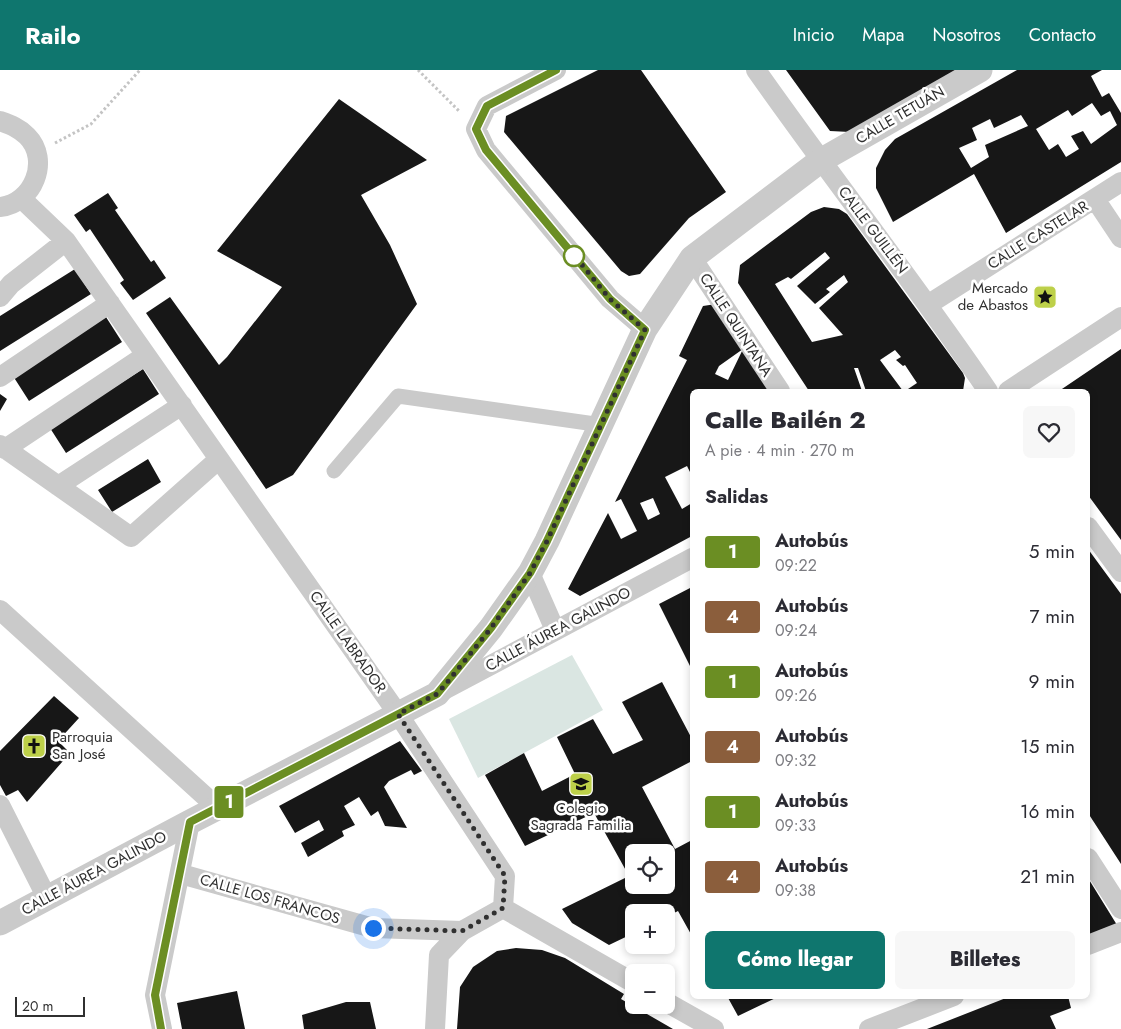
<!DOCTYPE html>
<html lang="es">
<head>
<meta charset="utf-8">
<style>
	body { margin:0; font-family:Jost,sans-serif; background:#f7f7f7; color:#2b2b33; height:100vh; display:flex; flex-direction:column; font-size:19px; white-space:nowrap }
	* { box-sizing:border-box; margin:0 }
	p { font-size:16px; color:#7c7c81 }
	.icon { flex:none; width:28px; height:28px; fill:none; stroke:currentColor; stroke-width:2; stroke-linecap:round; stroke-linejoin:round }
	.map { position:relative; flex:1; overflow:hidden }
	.sheet { position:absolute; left:690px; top:319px; width:400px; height:610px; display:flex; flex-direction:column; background:#fff; border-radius:8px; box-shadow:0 2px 8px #0003 }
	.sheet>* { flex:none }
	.badge { padding:0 10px; border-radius:4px; font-size:18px; line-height:32px }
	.fabs { position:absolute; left:625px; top:774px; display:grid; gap:10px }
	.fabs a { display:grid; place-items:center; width:50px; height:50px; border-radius:8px; background:#fff; box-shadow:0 2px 8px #0003; font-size:25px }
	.scale { position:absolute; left:15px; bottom:12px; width:70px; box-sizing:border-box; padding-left:5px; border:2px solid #303030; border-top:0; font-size:14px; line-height:18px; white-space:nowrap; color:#303030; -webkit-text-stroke:4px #fff; paint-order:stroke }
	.you { position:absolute; width:25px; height:25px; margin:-12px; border:4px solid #fff; border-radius:50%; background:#1a73e8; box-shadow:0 0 0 8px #1a73e833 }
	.map>.badge { position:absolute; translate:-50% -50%; box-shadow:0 0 0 2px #fff }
	h2 { padding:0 15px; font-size:19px; line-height:45px }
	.round { display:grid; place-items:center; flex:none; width:52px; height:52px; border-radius:8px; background:#f7f7f7 }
	.headline { display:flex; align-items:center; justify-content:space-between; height:85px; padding:0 15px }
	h1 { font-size:24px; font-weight:800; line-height:38px }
	.button { display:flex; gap:10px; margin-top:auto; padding:10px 15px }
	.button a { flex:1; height:58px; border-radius:8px; background:#0f766e; color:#fff; font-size:20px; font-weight:800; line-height:58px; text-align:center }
	.button a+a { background:#f7f7f7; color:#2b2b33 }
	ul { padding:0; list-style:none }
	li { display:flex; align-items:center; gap:15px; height:65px; padding:0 15px }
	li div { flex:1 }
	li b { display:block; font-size:19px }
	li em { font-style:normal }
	li .badge { min-width:55px; font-weight:700; text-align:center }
	header { display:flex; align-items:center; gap:30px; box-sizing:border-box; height:70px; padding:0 25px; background:#0f766e; color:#fff }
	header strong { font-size:24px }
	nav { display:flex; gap:28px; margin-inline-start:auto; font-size:18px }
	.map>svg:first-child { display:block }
</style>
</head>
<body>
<header>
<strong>Railo</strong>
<nav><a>Inicio</a><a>Mapa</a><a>Nosotros</a><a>Contacto</a></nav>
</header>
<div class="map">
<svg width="1121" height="959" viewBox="0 0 1121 959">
	<rect width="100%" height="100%" fill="#fff"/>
	<!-- green -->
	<path fill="#dae6e2" d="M572 585 603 640 478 708 449 649Z"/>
	<!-- building -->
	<path fill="#171717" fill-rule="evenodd" d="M598 0H641L726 122 689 148 640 204 629 206 621 201 504 62 506 46Z
		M786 0H956L850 62 830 61Z
		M1017 0H1102L1091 6 1102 27 1109 23 1121 43V92L1006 163 974 104 893 152 876 118V98L885 80 895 69ZM1092 33 1101 46 1110 41 1117 55 1091 74 1083 61 1071 66 1079 79 1066 87 1058 74 1049 80 1036 59 1068 40 1072 46ZM1021 45 1028 56 985 75 989 87 971 98 959 78 977 70 972 58 990 49 994 58Z
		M339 29 427 90 361 125 390 175 417 234 293 405 266 419 146 243 170 227 219 295 227 287 282 217 217 181Z
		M108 123 118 138 115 140 151 192 154 190 166 208 133 230 120 213 124 210 90 159 86 162 74 145Z
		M824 137 839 139 847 144 963 303 965 308 963 321H905L917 313 905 295 903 296 896 290 901 287 895 280 880 290 903 321H866L858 298H854L862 321H809L738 213 740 195 811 142ZM825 182 830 188 797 216 815 234 830 222 826 219 844 205 848 212 819 238 843 265 812 272 775 214 788 207 791 209Z
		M75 199 91 224 0 281V246Z
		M716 234 770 321H692V406L687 396 665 407 682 439 692 433V466L580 526 568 519 608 443 621 469 637 461 621 429 615 432 687 290 679 286 703 236ZM743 279 728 310 715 304 719 296ZM653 428 660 444 648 450 640 433Z
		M106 247 122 272 29 331 13 306Z
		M1121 279V470L1088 425V321H1059Z
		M143 299 159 324 66 383 50 358Z
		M0 324 7 329 0 341Z
		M148 389 161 412 112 442 98 420Z
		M1088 479 1121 524V794L1088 743Z
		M692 517V600L659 534Z
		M662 612 692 669V691L642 717 675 779 692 770V866L678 841 666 847V842H634V863L609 875 572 853 562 839 629 806 594 743 525 776 485 705 524 683 542 721 575 704 557 667 593 649 613 684 643 670 622 632ZM634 782H666V815H634Z
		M54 626 79 648 58 671 70 683 27 732 18 720 6 726 0 715V681Z
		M400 671 422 701 414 705 411 700 389 711 384 717 407 758 385 756 378 741 371 746 359 727 344 736 355 755 342 761 344 766 308 787 301 773 324 760 319 750 295 763 279 736Z
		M1088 808 1117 855 1088 866Z
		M516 878 542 880 565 888 624 924 621 929 673 959H457L460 917 473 897 497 881Z
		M237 921 245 959H182L177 933Z
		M727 926H780L738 946Z
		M1011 926H1068L1071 938 1050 946 1056 959H927Z
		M346 932H370L376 959H304L302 945Z"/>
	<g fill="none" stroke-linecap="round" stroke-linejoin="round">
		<!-- path -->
		<path stroke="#c4c4c4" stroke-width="3" stroke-dasharray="2.5 2.5" stroke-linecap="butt" d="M418 0 460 42
			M55 73 91 54 140 0"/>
		<!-- pedestrian -->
		<path stroke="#cacaca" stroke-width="15" d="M334 401 398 326 602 355"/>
		<!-- minor -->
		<path stroke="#cacaca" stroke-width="20" d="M556 0 487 36 476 59 486 80 610 229 645 259
			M756 0C832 108 914 212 988 321
			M0 51C11 55 19 58 27 66 51 90 33 134 0 137
			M22 129 66 171 398 644 505 806 503 838
			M1095 129 1121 168
			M692 188 780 321
			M0 227 11 214 66 171
			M929 234 1121 112
			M0 307 110 233
			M1008 321 1121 247
			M0 375 131 467 219 389
			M5 379 146 285
			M58 416 182 335
			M1088 457 1121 502
			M530 503 555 560
			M0 540 218 738
			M442 621 692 488
			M0 735 47 828
			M1088 788 1121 839
			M181 804 373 858 462 861 503 838
			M503 838 634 913
			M1088 875 1121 862
			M666 932 714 959
			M162 959 155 925 190 752
			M435 959 439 885 462 861
			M869 959 954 926"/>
		<!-- tertiary -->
		<path stroke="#cacaca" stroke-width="25" d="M0 853 190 752 437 624 491 558 530 503 547 471 645 259 692 188 820 91 980 0"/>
	</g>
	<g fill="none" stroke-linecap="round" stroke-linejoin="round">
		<!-- line casing -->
		<g stroke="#fff" stroke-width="11">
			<path id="line" d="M161 959 155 925 190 752 437 624 491 558 530 503 547 471 645 260 610 229 486 80 476 59 487 36 556 0"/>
		</g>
		<!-- line -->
		<use href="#line" stroke="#6b8e23" stroke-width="8"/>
		<!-- walk -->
		<path stroke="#303030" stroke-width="5" stroke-dasharray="0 9" d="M373 858 462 861 503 838 505 806 398 644 437 624 445 615 491 558 530 503 547 471 645 260 610 229 573 184 574 186"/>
	</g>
	<!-- icons -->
	<defs>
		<g id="sight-square" transform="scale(1.25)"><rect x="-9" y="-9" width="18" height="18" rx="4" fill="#bdd049" stroke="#fff"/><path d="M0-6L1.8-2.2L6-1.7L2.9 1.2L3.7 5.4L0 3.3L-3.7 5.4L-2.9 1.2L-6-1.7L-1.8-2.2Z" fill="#111"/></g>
		<g id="church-square" transform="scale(1.25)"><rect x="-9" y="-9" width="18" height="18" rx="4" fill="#bdd049" stroke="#fff"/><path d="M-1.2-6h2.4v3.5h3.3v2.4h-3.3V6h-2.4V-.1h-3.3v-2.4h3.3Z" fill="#111"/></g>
		<g id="school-square" transform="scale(1.25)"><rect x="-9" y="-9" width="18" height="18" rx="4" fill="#bdd049" stroke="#fff"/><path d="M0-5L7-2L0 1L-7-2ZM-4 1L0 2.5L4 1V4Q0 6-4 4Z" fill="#111"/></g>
	</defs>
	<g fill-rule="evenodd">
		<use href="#sight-square" x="1045" y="227"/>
		<use href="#church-square" x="34" y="676"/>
		<use href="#school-square" x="581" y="714"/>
	</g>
	<!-- markers -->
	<circle fill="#fff" stroke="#6b8e23" stroke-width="2.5" cx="574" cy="186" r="10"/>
	<g text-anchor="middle" stroke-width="5" stroke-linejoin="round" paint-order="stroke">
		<!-- street labels -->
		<g font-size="15" fill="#303030" stroke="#fff">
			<text transform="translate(900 45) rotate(-30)" y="5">CALLE TETUÁN</text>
			<text transform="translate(873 160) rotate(53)" y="5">CALLE GUILLÉN</text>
			<text transform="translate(1038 165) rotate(-32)" y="5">CALLE CASTELAR</text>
			<text transform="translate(736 255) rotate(57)" y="5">CALLE QUINTANA</text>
			<text transform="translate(558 559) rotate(-28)" y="5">CALLE ÁUREA GALINDO</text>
			<text transform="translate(348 572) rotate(55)" y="5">CALLE LABRADOR</text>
			<text transform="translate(94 803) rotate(-28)" y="5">CALLE ÁUREA GALINDO</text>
			<text transform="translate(270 829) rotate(16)" y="5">CALLE LOS FRANCOS</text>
		</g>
		<!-- poi labels -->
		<g font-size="15" fill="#303030" stroke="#fff" text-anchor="end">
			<text x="1028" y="223">Mercado<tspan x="1028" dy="17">de Abastos</tspan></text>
			<text x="52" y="672" text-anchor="start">Parroquia<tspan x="52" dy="17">San José</tspan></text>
			<text x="581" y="743" text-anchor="middle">Colegio<tspan x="581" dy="17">Sagrada Familia</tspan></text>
		</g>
	</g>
</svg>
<div class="fabs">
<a><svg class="icon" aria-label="locate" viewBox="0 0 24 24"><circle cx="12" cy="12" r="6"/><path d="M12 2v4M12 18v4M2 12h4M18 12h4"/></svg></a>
<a>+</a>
<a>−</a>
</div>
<div class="scale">20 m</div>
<div class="you" style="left:373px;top:858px"></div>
<b class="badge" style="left:229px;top:732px;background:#6b8e23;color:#fff">1</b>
<section class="sheet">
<div class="headline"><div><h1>Calle Bailén 2</h1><p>A pie · 4 min · 270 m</p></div><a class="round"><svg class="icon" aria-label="heart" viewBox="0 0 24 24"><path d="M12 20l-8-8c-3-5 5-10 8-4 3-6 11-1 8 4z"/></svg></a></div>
<h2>Salidas</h2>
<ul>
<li><span class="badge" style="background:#6b8e23;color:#fff">1</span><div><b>Autobús</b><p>09:22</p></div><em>5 min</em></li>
<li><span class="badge" style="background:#8b5e3c;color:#fff">4</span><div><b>Autobús</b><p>09:24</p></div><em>7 min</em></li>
<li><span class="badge" style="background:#6b8e23;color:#fff">1</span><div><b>Autobús</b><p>09:26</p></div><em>9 min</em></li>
<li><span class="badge" style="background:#8b5e3c;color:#fff">4</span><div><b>Autobús</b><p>09:32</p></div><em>15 min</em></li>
<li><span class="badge" style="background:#6b8e23;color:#fff">1</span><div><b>Autobús</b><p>09:33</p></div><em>16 min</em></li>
<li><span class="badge" style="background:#8b5e3c;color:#fff">4</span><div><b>Autobús</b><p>09:38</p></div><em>21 min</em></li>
</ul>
<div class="button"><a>Cómo llegar</a><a>Billetes</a></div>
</section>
</div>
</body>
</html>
